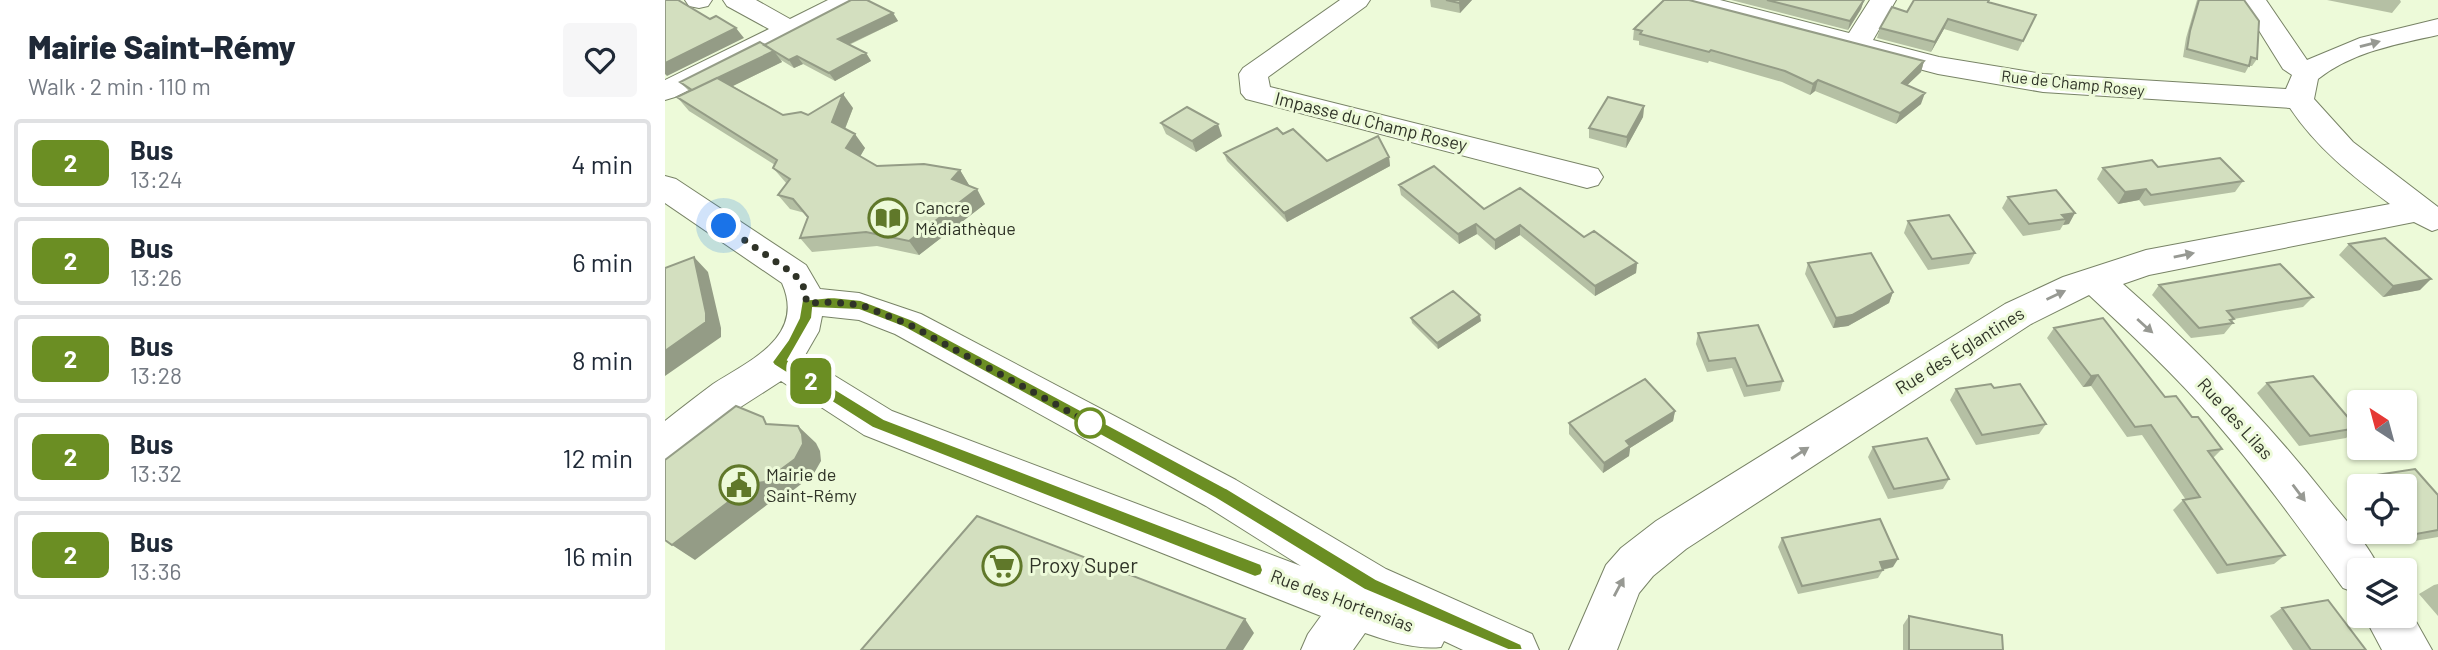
<!DOCTYPE html>
<html lang="en">
<head>
<meta charset="utf-8">
<style>
	body { margin:0; font-family:Barlow,sans-serif; background:#f6f6f7; color:#1f2937; height:100vh; display:flex; flex-direction:column; font-size:26px; white-space:nowrap }
	* { box-sizing:border-box; margin:0 }
	p { font-size:23px; color:#747a83 }
	.icon { flex:none; width:38px; height:38px; fill:none; stroke:currentColor; stroke-width:2; stroke-linecap:round; stroke-linejoin:round }
	.map { position:relative; flex:1; overflow:hidden }
	.drawer { display:flex; flex-direction:column; background:#fff; width:665px }
	.drawer>* { flex:none }
	.badge { padding:0 14px; border-radius:10px; font-size:24px; line-height:46px }
	.needle { width:46px; rotate:324deg }
	.tools { position:absolute; left:1682px; top:390px; display:grid; gap:14px }
	.tools a { display:grid; place-items:center; width:70px; height:70px; border-radius:7px; background:#fff; box-shadow:0 2px 5px #0004; font-size:35px }
	.you { position:absolute; width:35px; height:35px; margin:-18px; border:5px solid #fff; border-radius:50%; background:#1a73e8; box-shadow:0 0 0 10px #1a73e833 }
	.map>.badge { position:absolute; translate:-50% -50%; box-shadow:0 0 0 4px #fff }
	.round { display:grid; place-items:center; flex:none; width:74px; height:74px; border-radius:7px; background:#f6f6f7 }
	.summary { display:flex; align-items:center; justify-content:space-between; height:119px; padding:0 28px }
	h1 { font-size:33px; font-weight:800; line-height:52px }
	ul { padding:0; list-style:none }
	li { display:flex; align-items:center; gap:21px; height:88px; margin:0 14px 10px; padding:0 14px; border:4px solid #e0e1e3; border-radius:7px }
	li div { flex:1 }
	li b { display:block; font-size:26px }
	li em { font-style:normal }
	li .badge { min-width:77px; font-weight:700; text-align:center }
	main { display:flex; flex:1; min-height:0 }
	.map>svg:first-child { display:block }
</style>
</head>
<body>
<main>
<section class="drawer">
<div class="summary"><div><h1>Mairie Saint-Rémy</h1><p>Walk · 2 min · 110 m</p></div><a class="round"><svg class="icon" aria-label="heart" viewBox="0 0 24 24"><path d="M12 20l-8-8c-3-5 5-10 8-4 3-6 11-1 8 4z"/></svg></a></div>
<ul>
<li><span class="badge" style="background:#6b8e23;color:#fff">2</span><div><b>Bus</b><p>13:24</p></div><em>4 min</em></li>
<li><span class="badge" style="background:#6b8e23;color:#fff">2</span><div><b>Bus</b><p>13:26</p></div><em>6 min</em></li>
<li><span class="badge" style="background:#6b8e23;color:#fff">2</span><div><b>Bus</b><p>13:28</p></div><em>8 min</em></li>
<li><span class="badge" style="background:#6b8e23;color:#fff">2</span><div><b>Bus</b><p>13:32</p></div><em>12 min</em></li>
<li><span class="badge" style="background:#6b8e23;color:#fff">2</span><div><b>Bus</b><p>13:36</p></div><em>16 min</em></li>
</ul>
</section>
<div class="map">
<svg width="1773" height="650" viewBox="0 0 1773 650">
	<rect width="100%" height="100%" fill="#edfad9"/>
	<g fill="none" stroke-linecap="round" stroke-linejoin="round">
		<!-- minor casing -->
		<g stroke="#788366" stroke-width="2">
			<path id="minor" d="M20 0H47L43 6 34 8 24 6Z
				M58 0H91L125 19 163 0H197L193 6 10 97 0 100V80L104 29 62 6Z
				M675 0H705L701 6 603 77 605 87 933 169 938 177 933 185 922 188 581 99 576 93 574 74 578 68Z
				M1011 0H1055L1184 33 1205 0H1231L1208 40 1274 57 1378 74 1621 89 1627 75 1618 69 1575 0H1601L1642 60 1695 38 1773 19V35C1732 44 1687 52 1653 79L1649 99 1688 142 1773 207V229L1767 231 1749 222 1484 275 1458 284C1532 349 1600 419 1662 497 1680 520 1703 543 1715 570H1694V594L1678 588C1636 530 1595 473 1548 419 1510 375 1467 335 1424 295L1366 324 1021 549 988 576 974 593 952 650H904L941 565 956 548 991 521 1340 304 1398 277 1481 250 1725 204C1687 176 1651 147 1625 108L1378 92 1273 74 1015 6Z
				M0 176 11 179 141 265 155 289 194 293 256 314 571 480 721 569 867 634 874 650H798L779 641 776 647C752 650 723 641 700 633L688 650H636L643 634 656 616 199 435 116 381 74 408 14 456 0 461V421C16 408 32 396 48 384 84 361 141 337 117 283L0 203ZM157 316 194 320 230 334 541 506 636 566 227 411 139 357 154 331Z
				M1740 602 1767 650H1717L1699 616H1740Z"/>
		</g>
		<!-- minor -->
		<use href="#minor" fill="#fff" fill-rule="evenodd"/>
	</g>
	<!-- wall -->
	<path fill="#b5c0a4" d="M765 0H807L795 13 766 7Z
		M1066 0H1199L1196 9 1183 30Z
		M1249 0H1324L1323 2 1371 15 1353 51 1279 29 1266 52 1212 38 1215 28 1242 12Z
		M1532 0H1579L1592 59 1587 66H1584L1580 73 1518 57 1521 38Z
		M1662 0H1735L1736 2 1727 13Z
		M228 13 233 21 184 45 201 53 206 61 170 81 138 64 129 68 116 60 117 62 68 86 118 115H143L188 108 180 129 200 148 195 156 212 166 295 170 304 185 303 186 320 204 254 255 212 246 147 252 135 238 143 217 140 213 125 209 113 195 122 184 108 168 110 165 24 111 12 97 24 91 15 82 99 45Z
		M969 29 1259 61 1256 72 1242 85 1256 104 1231 124 1150 91 1145 95 1117 82 1044 61 1043 63 974 45V41L968 40Z
		M979 106 978 117 961 148 924 138V128Z
		M496 123 557 136 531 152 501 134Z
		M618 134 662 161 724 157 725 166 622 222 562 161 559 153Z
		M1493 167 1578 181 1570 192 1479 206 1474 200 1453 204 1432 179 1438 168Z
		M734 185 919 237 972 263 971 273 930 296 855 235 830 250 812 234 794 244 736 195Z
		M1391 190 1404 224 1398 225 1395 230 1358 236 1337 208 1343 197Z
		M1243 221 1310 253 1304 264 1263 270 1239 233Z
		M1684 244 1755 290 1718 297 1674 255Z
		M1143 263 1228 292 1224 303 1183 326 1168 328 1140 274Z
		M1494 285 1648 297 1638 307 1569 319 1566 322 1568 323 1559 334 1526 338 1487 295Z
		M746 318 816 321 773 349 747 323Z
		M1389 328 1500 397 1527 417 1557 449 1548 458 1620 555 1609 564 1552 574 1508 510 1518 500H1521L1477 435 1462 437 1426 386 1418 387 1382 338Z
		M1033 333 1118 381 1115 391 1079 397 1067 368 1042 372 1031 344Z
		M1602 383 1692 428 1681 438 1634 446 1592 393Z
		M1329 388 1381 424 1374 434 1311 445 1285 400 1291 389Z
		M1010 411 1008 421 965 448 964 456 938 473 904 434V423Z
		M1208 447 1284 479 1278 489 1223 499 1203 457Z
		M1705 476 1773 495V537L1738 543 1729 532H1740V486H1694V488L1693 486Z
		M1117 538 1228 567 1218 570 1213 578 1133 594 1113 547Z
		M1773 584V616L1754 594 1769 585Z
		M1617 608 1701 650H1628L1605 616Z
		M1244 616 1338 650H1238V625Z"/>
	<!-- shaded-wall -->
	<path fill="#949c86" d="M797 0H807L795 13 794 3Z
		M1199 0 1196 9 1183 30 1185 21Z
		M228 13 233 21 178 47 173 39Z
		M1283 19 1279 29 1266 52 1270 42Z
		M71 28 79 38 2 76 0 74V63Z
		M109 51 117 62 37 101 28 90Z
		M201 53 206 61 170 81 164 73Z
		M132 56 138 64 129 68 124 60Z
		M1259 61 1256 72 1233 94 1237 83Z
		M1153 80 1150 91 1145 95 1148 84Z
		M1260 93 1256 104 1231 124 1235 113Z
		M178 94 188 108 177 136 167 122Z
		M979 106 978 117 961 148 962 137Z
		M553 124 557 136 531 152 527 141Z
		M190 134 200 148 192 162 181 148Z
		M724 157 725 166 622 222 619 213Z
		M295 170 304 185 296 194 287 179Z
		M312 189 320 204 254 255 244 241Z
		M1481 189 1474 200 1453 204 1460 192Z
		M1410 213 1404 224 1398 225 1401 219 1397 215Z
		M811 224 812 234 794 244 793 234Z
		M855 225V235L830 250V240Z
		M29 257 43 272 56 328V337L0 376V351Z
		M972 263 971 273 930 296V286Z
		M1766 279 1755 290 1718 297 1728 286Z
		M1228 292 1224 303 1183 326 1168 328 1171 318Z
		M815 315 816 321 773 349 772 343Z
		M1433 375 1426 386 1418 387 1426 376Z
		M1010 411 1008 421 965 448 964 456 938 473 939 463 961 441Z
		M133 426 151 443 155 451 156 461 148 475 118 498 107 501 30 560 7 545 87 484Z
		M1233 559 1228 567 1210 571 1215 562Z
		M580 619 589 633 578 650H561Z"/>
	<!-- building -->
	<path fill="#d3dfbf" stroke="#949c86" stroke-width="2" d="M0 0H13L45 19 51 16 71 28 0 63Z
		M186 0H202L228 13 173 39 201 53 164 73 132 56 124 60 99 45Z
		M781 0H797L794 3Z
		M999 0H1024L1259 61 1237 83 1260 93 1235 113 1153 80 1148 84 1120 71 1046 50 1044 52 975 34 977 31 969 29Z
		M1102 0H1199L1185 21Z
		M1249 0H1324L1323 2 1371 15 1358 41 1283 19 1270 42 1215 28 1227 7 1242 12Z
		M1534 0H1579L1594 21 1592 59 1586 57 1584 66 1522 49 1525 31Z
		M95 42 109 51 27 90 15 82Z
		M52 78 118 115 136 112 143 115 178 94 167 122 190 134 181 148 212 166 259 164 295 170 287 179 312 189 244 241 201 232 135 238 143 217 128 199 113 195 125 179 108 168 112 160 12 97Z
		M943 97 979 106 962 137 924 128Z
		M522 107 553 124 527 141 496 123Z
		M612 128 618 134 628 129 662 161 713 136 724 157 619 213 559 153Z
		M1555 158 1578 181 1486 195 1481 189 1460 192 1438 168 1487 160 1493 167Z
		M769 166 819 209 855 188 919 237 929 231 972 263 930 286 855 225 830 240 811 224 793 234 734 185Z
		M1391 190 1410 213 1397 215 1401 219 1364 224 1343 197Z
		M1284 215 1310 253 1267 259 1243 221Z
		M1720 238 1766 279 1728 286 1684 244Z
		M1206 253 1228 292 1187 315 1171 318 1143 263Z
		M29 257 41 313V322L0 351V268Z
		M1615 264 1648 297 1562 311 1569 319 1565 320 1568 323 1534 328 1494 285Z
		M788 291 815 315 772 343 746 318Z
		M1438 318 1500 397 1511 396 1527 417H1533L1557 449 1543 451 1620 555 1562 565 1518 500 1535 497 1486 425 1470 427 1433 375 1426 376 1389 328Z
		M1093 325 1118 381 1082 386 1070 358 1044 361 1033 333Z
		M1648 376 1692 428 1645 436 1602 383Z
		M980 379 1010 411 961 441 965 446 939 463 904 423Z
		M1326 384 1329 388 1355 384 1381 424 1317 435 1291 389Z
		M71 406 98 417 101 424 133 426 137 434 138 444 130 459 99 482 87 484 7 545 0 540V460Z
		M1262 438 1284 479 1229 489 1208 447Z
		M1750 469 1773 495V530L1751 534 1740 519V486H1713L1705 476Z
		M312 516 580 619 561 650H196Z
		M1215 519 1233 559 1215 562 1218 570 1137 586 1117 538Z
		M1663 600 1701 650H1646L1617 608Z
		M1244 616 1337 635 1338 650H1244Z"/>
	<!-- one-way arrows -->
	<defs><path id="oneway-solid" d="M-6-.8H1V-3.2L6.5 0L1 3.2V.8H-6Z" transform="scale(1.75)"/></defs>
	<g fill="#979993">
		<use href="#oneway-solid" transform="translate(1705 44) rotate(-15)"/>
		<use href="#oneway-solid" transform="translate(1519 255) rotate(-11)"/>
		<use href="#oneway-solid" transform="translate(1391 295) rotate(-25)"/>
		<use href="#oneway-solid" transform="translate(1480 326) rotate(42)"/>
		<use href="#oneway-solid" transform="translate(1135 453) rotate(-33)"/>
		<use href="#oneway-solid" transform="translate(1634 493) rotate(53)"/>
		<use href="#oneway-solid" transform="translate(954 587) rotate(-62)"/>
	</g>
	<!-- line -->
	<path fill="#6b8e23" stroke="#fff" stroke-width="2" d="M167 297 196 300 248 320 561 488 711 579 856 644 858 650H843L700 590 550 498 238 327 194 310 148 308 147 318 123 360 219 419 596 564 598 570 596 575 590 577 208 428 109 365 107 362 123 340 134 318 137 300Z"/>
	<g fill="none" stroke-linecap="round" stroke-linejoin="round">
		<!-- walk -->
		<path stroke="#2f3327" stroke-width="7" stroke-dasharray="0 12.6" d="M59 226 129 274 138 285 142 303 167 302 196 305 243 324 425 423"/>
	</g>
	<!-- icons -->
	<defs>
		<g id="library-ring" transform="scale(2.0125)"><circle r="9.5" fill="#edfad9" stroke="#60782a" stroke-width="1.5"/><path d="M-6-4Q-3-5.5-.7-3.5V5Q-3 3-6 4ZM6-4Q3-5.5 .7-3.5V5Q3 3 6 4Z" fill="#60782a"/></g>
		<g id="civic-ring" transform="scale(2.0125)"><circle r="9.5" fill="#edfad9" stroke="#60782a" stroke-width="1.5"/><path d="M-.6-6.5H3V-4.5H.6V-3L4-1V1h2V6H-6V1h2V-1L-.6-3ZM-1.2 2.5V6h2.4V2.5Z" fill="#60782a"/></g>
		<g id="supermarket-ring" transform="scale(2.0125)"><circle r="9.5" fill="#edfad9" stroke="#60782a" stroke-width="1.5"/><path d="M-6-5.5h2.5l.6 2H6L4.5 2H-2.5L-4.4-4H-6ZM-1.5 3.2a1.3 1.3 0 1 0 .1 0ZM3 3.2a1.3 1.3 0 1 0 .1 0Z" fill="#60782a"/></g>
	</defs>
	<g fill-rule="evenodd">
		<use href="#library-ring" x="223" y="218"/>
		<use href="#civic-ring" x="74" y="485"/>
		<use href="#supermarket-ring" x="337" y="566"/>
	</g>
	<!-- markers -->
	<circle fill="#fff" stroke="#6b8e23" stroke-width="3.5" cx="425" cy="423" r="14"/>
	<g text-anchor="middle" stroke-width="6" stroke-linejoin="round" paint-order="stroke">
		<!-- far-street labels -->
		<g font-size="16" fill="#2f3327" stroke="#edfad9">
			<text transform="translate(1408 83) rotate(6)" y="6">Rue de Champ Rosey</text>
		</g>
		<!-- street labels -->
		<g font-size="18" fill="#2f3327" stroke="#edfad9">
			<text transform="translate(706 122) rotate(14)" y="6">Impasse du Champ Rosey</text>
			<text transform="translate(1295 351) rotate(-32)" y="6">Rue des Églantines</text>
			<text transform="translate(1570 419) rotate(48)" y="6">Rue des Lilas</text>
			<text transform="translate(677 601) rotate(20)" y="6">Rue des Hortensias</text>
		</g>
		<!-- poi labels -->
		<g font-size="18" fill="#2f3327" stroke="#edfad9" text-anchor="start">
			<text x="250" y="214">Cancre<tspan x="250" dy="21">Médiathèque</tspan></text>
			<text x="101" y="481">Mairie de<tspan x="101" dy="21">Saint-Rémy</tspan></text>
		</g>
		<!-- near-poi labels -->
		<g font-size="21" fill="#2f3327" stroke="#edfad9" text-anchor="start">
			<text x="364" y="573">Proxy Super</text>
		</g>
	</g>
</svg>
<div class="tools">
<a><svg class="needle" viewBox="-14 -14 28 28"><path d="M0-13l5 13h-10z" fill="#e53935"/><path d="M0 13l5-13h-10z" fill="#747a83"/></svg></a>
<a><svg class="icon" aria-label="locate" viewBox="0 0 24 24"><circle cx="12" cy="12" r="6"/><path d="M12 2v4M12 18v4M2 12h4M18 12h4"/></svg></a>
<a><svg class="icon" aria-label="layers" viewBox="0 0 24 24"><path d="M12 4l9 5-9 5-9-5zM3 14l9 5 9-5"/></svg></a>
</div>
<div class="you" style="left:59px;top:226px"></div>
<b class="badge" style="left:146px;top:381px;background:#6b8e23;color:#fff">2</b>
</div>
</main>
</body>
</html>
